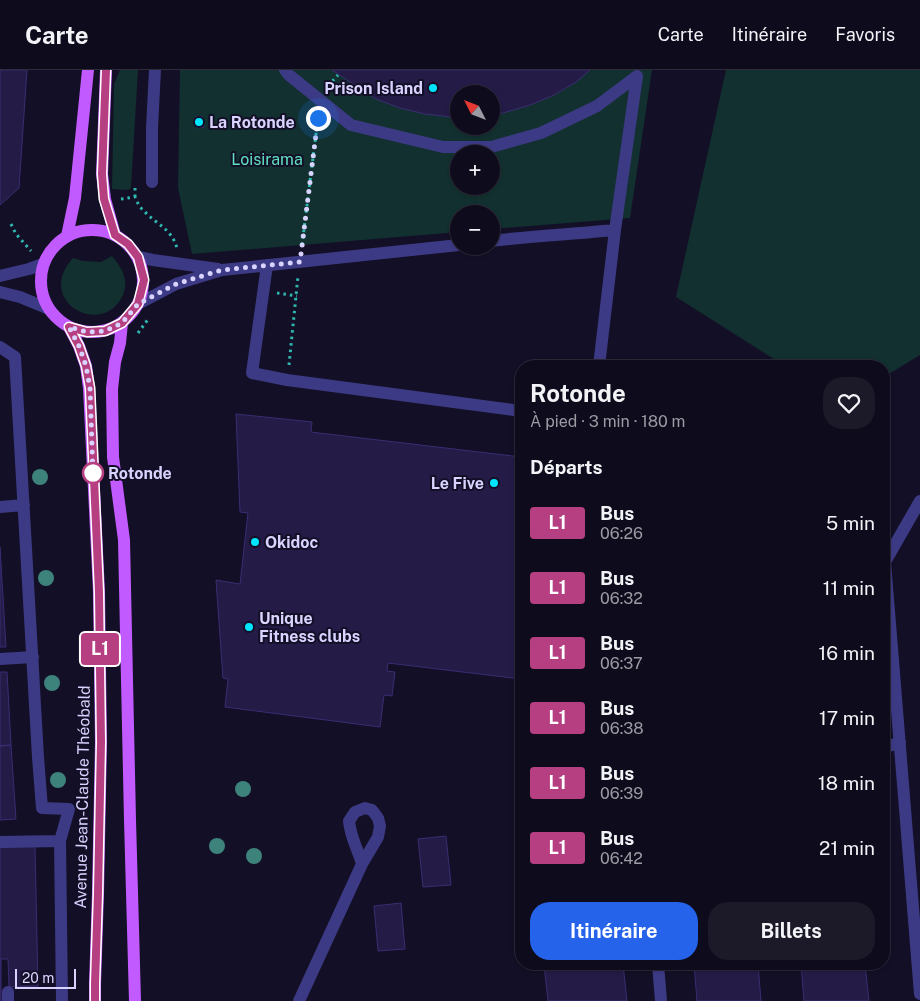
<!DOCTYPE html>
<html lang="fr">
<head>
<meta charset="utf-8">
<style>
	body { margin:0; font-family:"Public Sans",sans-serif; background:#1c1929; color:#f1f3f6; height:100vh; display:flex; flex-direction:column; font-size:19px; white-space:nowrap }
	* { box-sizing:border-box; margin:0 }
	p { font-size:16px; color:#9b9ba3 }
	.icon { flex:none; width:28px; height:28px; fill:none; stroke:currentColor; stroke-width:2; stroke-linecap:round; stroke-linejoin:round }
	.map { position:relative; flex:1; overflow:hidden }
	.side { position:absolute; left:515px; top:290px; width:375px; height:610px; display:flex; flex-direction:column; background:#0e0b1c; border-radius:20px; box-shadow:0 1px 4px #0004,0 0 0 1px #2e2b3b }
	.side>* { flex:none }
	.badge { padding:0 10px; border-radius:4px; font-size:18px; line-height:32px }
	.needle { width:32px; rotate:312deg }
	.controls { position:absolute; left:450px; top:15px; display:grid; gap:10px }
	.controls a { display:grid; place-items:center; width:50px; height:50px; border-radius:50%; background:#0e0b1c; box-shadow:0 1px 4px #0004,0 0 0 1px #2e2b3b; font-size:25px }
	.scale { position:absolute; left:15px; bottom:12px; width:61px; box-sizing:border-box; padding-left:5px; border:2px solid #d9d4ff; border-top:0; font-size:14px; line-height:18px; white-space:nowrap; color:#d9d4ff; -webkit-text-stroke:4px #130f26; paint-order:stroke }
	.you { position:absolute; width:25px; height:25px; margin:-12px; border:4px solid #fff; border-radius:50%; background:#1a73e8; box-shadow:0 0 0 8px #1a73e833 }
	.map>.badge { position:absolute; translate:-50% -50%; box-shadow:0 0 0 2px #fff }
	h2 { padding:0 15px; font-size:19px; line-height:45px }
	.round { display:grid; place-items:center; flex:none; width:52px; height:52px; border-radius:20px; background:#1c1929 }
	.summary { display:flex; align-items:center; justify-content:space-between; height:85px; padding:0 15px }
	h1 { font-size:24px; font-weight:700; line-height:38px }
	.button { display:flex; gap:10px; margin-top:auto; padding:10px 15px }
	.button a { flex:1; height:58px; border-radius:20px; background:#2563eb; color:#fff; font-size:20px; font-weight:700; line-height:58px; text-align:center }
	.button a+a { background:#1c1929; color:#f1f3f6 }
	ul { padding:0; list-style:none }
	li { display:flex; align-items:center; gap:15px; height:65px; padding:0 15px }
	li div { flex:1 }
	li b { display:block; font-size:19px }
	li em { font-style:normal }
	li .badge { min-width:55px; font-weight:700; text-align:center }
	header { display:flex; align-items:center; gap:30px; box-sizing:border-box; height:70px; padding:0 25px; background:#0e0b1c; border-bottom:1px solid #2e2b3b }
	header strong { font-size:24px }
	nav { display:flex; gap:28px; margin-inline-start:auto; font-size:18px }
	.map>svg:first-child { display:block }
</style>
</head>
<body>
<header>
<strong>Carte</strong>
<nav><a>Carte</a><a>Itinéraire</a><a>Favoris</a></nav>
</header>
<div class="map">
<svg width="920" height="931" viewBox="0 0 920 931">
	<rect width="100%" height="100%" fill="#130f26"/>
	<!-- green -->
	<path fill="#12302f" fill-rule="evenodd" d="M120 0H138L131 117 130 119 127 120 112 119 114 14Z
		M180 0H652L630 148 491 159V144H459V162L192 184 178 118ZM459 24H491V56H459ZM459 84H491V116H459Z
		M726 0H920V285L884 307V296H785L676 227Z
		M112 186C122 198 130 211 122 227 101 268 34 231 73 188L83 191 101 192Z"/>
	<!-- building -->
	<path fill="#241b47" stroke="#3b2d73" d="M0 0H27L19 118 0 135Z
		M332 0H590L576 12 554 25 530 35 503 43 491 45V24H459V47H452L425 44 400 38 376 29Z
		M202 46 204 57 197 58 195 47Z
		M236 344 312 352 311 362 521 387V609L388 593 387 601 395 602 392 626 384 625 380 657 225 637 228 609 223 608 216 510 240 514 248 443 240 442Z
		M0 477 6 577H0Z
		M0 602H7L11 675 0 676Z
		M11 675 16 749 0 750V676Z
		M446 766 451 815 423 817 418 769Z
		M35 776 38 916 9 917 8 889H1V931H0V777Z
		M401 833 405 879 378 881 374 836Z
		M544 894H623L627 931H548Z
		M694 894H758L761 931H697Z
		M801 894H865L869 931H804Z"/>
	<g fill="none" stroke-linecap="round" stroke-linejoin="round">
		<!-- path -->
		<path stroke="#2fb8b0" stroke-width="3" stroke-dasharray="2.5 4" stroke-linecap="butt" d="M328 16 338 5
			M135 127V115
			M121 129 135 127C137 132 140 138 144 141 157 155 171 158 177 178
			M11 154 16 164 31 181
			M302 175 318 48
			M277 223 297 226
			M138 263 149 248
			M289 295 298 206"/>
		<!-- minor -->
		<path stroke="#3d3a85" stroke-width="12" d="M285 0 289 5 351 55 443 77H491L541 63 597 36 637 6
			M152 112V58L155 0
			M491 171C532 166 574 164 615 160
			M138 187 153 190 218 199
			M267 195 252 303 287 310 521 341
			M0 206 29 199 43 194
			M0 222 20 227 49 239
			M138 234 176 214 222 200 459 175
			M0 277 15 287 38 687 42 738 69 739 60 771 62 931
			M599 296 615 160 637 6
			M920 431 885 492 920 924
			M0 437 24 435
			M0 589 33 587
			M884 678 900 672
			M0 772 60 771
			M658 894 661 931
			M8 931V922
			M299 931 362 794 378 767 380 756 378 748 372 740 365 738 355 742 349 751C350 766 358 780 362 794"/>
		<!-- major -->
		<path stroke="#c25bff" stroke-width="12" d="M106 0 102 104 105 129 115 165
			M41 211a51 51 0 1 1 102 0a51 51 0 1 1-102 0Z
			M67 166 75 128 88 0
			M122 253 120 273 115 292 112 319 113 387 124 470 130 750 135 931
			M69 257 79 276 86 296 89 318 99 522 101 672 98 823 95 914V931"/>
	</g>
	<!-- trees -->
	<g fill="#3d827b">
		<circle cx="40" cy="407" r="8"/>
		<circle cx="46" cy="508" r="8"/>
		<circle cx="52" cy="613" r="8"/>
		<circle cx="58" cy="710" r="8"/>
		<circle cx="243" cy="719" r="8"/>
		<circle cx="217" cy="776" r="8"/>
		<circle cx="254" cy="786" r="8"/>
	</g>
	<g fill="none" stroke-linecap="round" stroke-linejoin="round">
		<!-- line casing -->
		<g stroke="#fff" stroke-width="11">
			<path id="line" d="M95 931V914L98 823 101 672 99 522 90 318 86 296 79 276 69 257 87 262 105 261 122 253 138 234 144 210 138 187 128 174 115 165 104 129 102 104 106 0"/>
		</g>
		<!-- line -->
		<use href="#line" stroke="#b63f82" stroke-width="8"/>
		<!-- walk -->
		<path stroke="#d9d4ff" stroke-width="5" stroke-dasharray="0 9" d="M93 403V406L90 318 86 296 79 276 69 257 87 262 105 261 122 253 138 234 176 214 222 200 300 192 318 48"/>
	</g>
	<!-- markers -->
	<g fill="#00e5ff" stroke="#130f26" stroke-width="2">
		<circle cx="433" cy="18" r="5"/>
		<circle cx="199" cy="52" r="5"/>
		<circle cx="494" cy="413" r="5"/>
		<circle cx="255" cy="472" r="5"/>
		<circle cx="249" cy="557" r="5"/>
	</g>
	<circle fill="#fff" stroke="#b63f82" stroke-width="2.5" cx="93" cy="403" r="10"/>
	<g text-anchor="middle" stroke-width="4" stroke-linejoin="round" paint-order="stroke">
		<!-- poi labels -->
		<g font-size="16" font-weight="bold" fill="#d9d4ff" stroke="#130f26" text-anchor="start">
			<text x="423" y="24" text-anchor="end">Prison Island</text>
			<text x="209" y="58">La Rotonde</text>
			<text x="484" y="419" text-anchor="end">Le Five</text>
			<text x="265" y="478">Okidoc</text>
			<text x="259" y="554">Unique<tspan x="259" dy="18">Fitness clubs</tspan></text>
		</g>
		<!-- park labels -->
		<g font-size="16" fill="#5fe0c0" stroke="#130f26">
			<text x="267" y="95">Loisirama</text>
		</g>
		<!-- stop labels -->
		<g font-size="16" font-weight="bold" fill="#d9d4ff" stroke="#130f26" text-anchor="start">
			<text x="108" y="409">Rotonde</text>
		</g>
		<!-- street labels -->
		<g font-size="16" fill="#d9d4ff" stroke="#130f26">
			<text transform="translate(82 727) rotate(-89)" y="6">Avenue Jean-Claude Théobald</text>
		</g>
	</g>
</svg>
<div class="controls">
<a><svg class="needle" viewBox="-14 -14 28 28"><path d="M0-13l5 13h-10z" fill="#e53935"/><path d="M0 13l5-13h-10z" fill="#9b9ba3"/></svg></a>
<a>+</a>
<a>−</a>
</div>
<div class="scale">20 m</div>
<div class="you" style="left:318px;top:48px"></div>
<b class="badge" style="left:100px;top:579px;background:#b63f82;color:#fff">L1</b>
<section class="side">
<div class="summary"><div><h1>Rotonde</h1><p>À pied · 3 min · 180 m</p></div><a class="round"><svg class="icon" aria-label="heart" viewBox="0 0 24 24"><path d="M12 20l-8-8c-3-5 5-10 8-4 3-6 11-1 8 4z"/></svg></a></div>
<h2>Départs</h2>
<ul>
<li><span class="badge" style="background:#b63f82;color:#fff">L1</span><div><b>Bus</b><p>06:26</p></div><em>5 min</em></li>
<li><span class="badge" style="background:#b63f82;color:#fff">L1</span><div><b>Bus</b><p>06:32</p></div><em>11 min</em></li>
<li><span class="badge" style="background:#b63f82;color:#fff">L1</span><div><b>Bus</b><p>06:37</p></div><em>16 min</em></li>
<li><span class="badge" style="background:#b63f82;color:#fff">L1</span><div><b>Bus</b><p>06:38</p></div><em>17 min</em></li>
<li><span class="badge" style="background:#b63f82;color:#fff">L1</span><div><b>Bus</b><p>06:39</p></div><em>18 min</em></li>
<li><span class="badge" style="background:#b63f82;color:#fff">L1</span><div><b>Bus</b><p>06:42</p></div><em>21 min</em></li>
</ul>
<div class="button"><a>Itinéraire</a><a>Billets</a></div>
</section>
</div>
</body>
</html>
